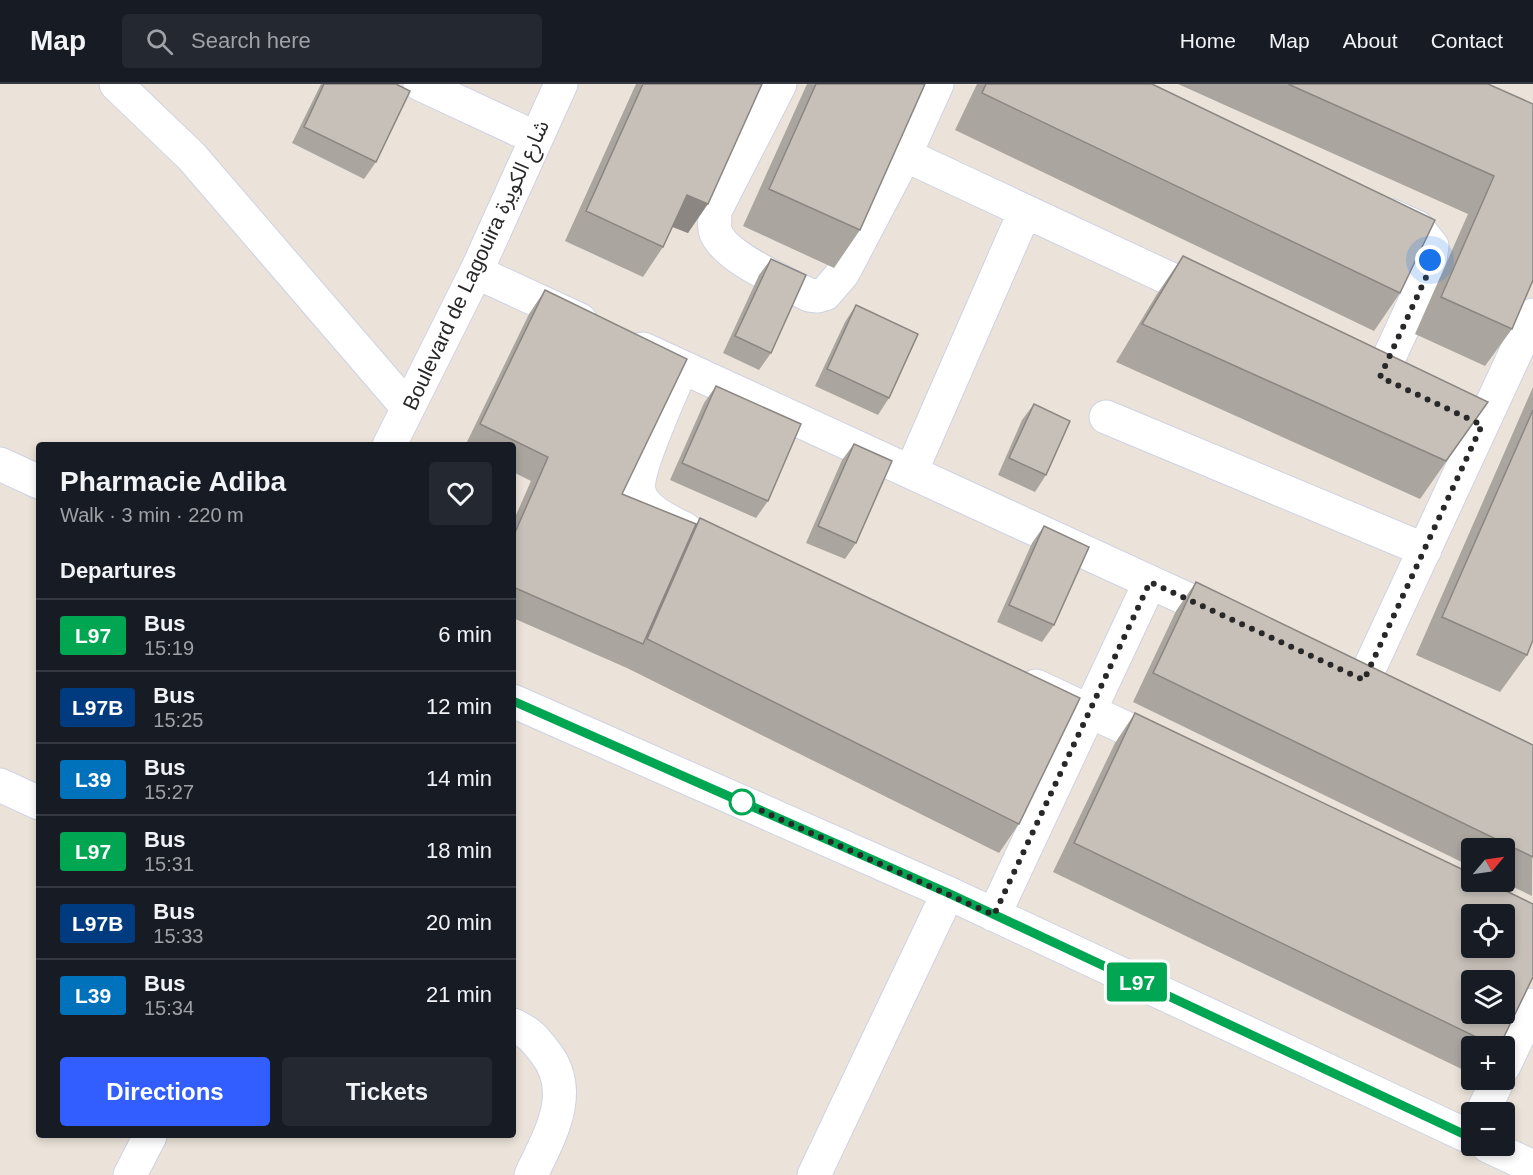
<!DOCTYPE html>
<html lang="en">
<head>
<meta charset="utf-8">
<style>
	body { margin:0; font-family:Arial,"Noto Sans Arabic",sans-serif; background:#242831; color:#f1f3f6; height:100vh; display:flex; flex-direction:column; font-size:22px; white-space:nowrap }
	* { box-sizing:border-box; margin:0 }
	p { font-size:20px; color:#9ea1a6 }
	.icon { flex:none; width:33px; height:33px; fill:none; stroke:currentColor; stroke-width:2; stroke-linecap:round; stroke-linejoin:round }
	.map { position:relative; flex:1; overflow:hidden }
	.sheet { position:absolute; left:36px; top:358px; width:480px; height:696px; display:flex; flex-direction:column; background:#171b24; border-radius:6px; box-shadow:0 3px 9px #0003 }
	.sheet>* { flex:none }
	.badge { padding:0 12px; border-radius:4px; font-size:21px; line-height:39px }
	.needle { width:39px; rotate:61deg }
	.controls { position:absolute; left:1461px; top:754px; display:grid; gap:12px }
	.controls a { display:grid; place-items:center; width:54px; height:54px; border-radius:6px; background:#171b24; box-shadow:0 3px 9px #0003; font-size:30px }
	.you { position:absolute; width:30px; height:30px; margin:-15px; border:4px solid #fff; border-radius:50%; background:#1a73e8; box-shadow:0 0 0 9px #1a73e833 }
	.map>.badge { position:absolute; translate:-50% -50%; box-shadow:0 0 0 3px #fff }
	h2 { padding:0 24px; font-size:22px; line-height:54px }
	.round { display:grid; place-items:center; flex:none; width:63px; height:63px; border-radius:6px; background:#242831 }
	.headline { display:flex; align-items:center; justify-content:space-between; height:102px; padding:0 24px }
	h1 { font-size:28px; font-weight:700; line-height:45px }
	.action { display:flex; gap:12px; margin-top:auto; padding:12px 24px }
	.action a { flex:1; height:69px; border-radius:6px; background:#325eff; color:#fff; font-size:24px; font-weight:700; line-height:69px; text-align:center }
	.action a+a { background:#242831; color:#f1f3f6 }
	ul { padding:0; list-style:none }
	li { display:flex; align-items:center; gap:18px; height:72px; padding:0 24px; border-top:2px solid #363941 }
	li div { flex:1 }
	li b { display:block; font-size:22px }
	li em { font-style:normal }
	li .badge { min-width:66px; font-weight:700; text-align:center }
	header { display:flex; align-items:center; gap:36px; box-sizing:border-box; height:84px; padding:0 30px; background:#171b24; border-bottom:2px solid #363941 }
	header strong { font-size:28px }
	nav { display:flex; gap:33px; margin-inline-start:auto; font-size:21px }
	.search { width:420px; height:54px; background:#242831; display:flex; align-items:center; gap:15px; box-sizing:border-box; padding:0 21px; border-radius:6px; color:#9ea1a6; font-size:22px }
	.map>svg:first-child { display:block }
</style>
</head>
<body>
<header>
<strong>Map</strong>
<div class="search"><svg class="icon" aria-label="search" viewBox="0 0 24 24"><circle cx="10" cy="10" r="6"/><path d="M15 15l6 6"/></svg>Search here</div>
<nav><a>Home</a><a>Map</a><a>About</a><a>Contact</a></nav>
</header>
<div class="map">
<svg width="1533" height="1091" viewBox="0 0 1533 1091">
	<rect width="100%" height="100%" fill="#ebe3d9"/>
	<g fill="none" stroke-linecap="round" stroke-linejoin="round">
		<!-- minor casing -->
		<g stroke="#ced2e2" stroke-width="35">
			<path id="minor" d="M116 0 192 73 408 324
				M420 0 536 54
				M780 0 715 127C715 133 714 140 715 146 722 173 785 198 809 211L818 212 825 210 843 189 905 71
				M937 0 905 71 1209 213
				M476 188 580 236
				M643 265 1226 533
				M682 283C672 308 635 385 639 407 643 426 670 438 685 445
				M1380 293 1428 189 1432 162 1417 143 1390 131
				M1435 319 1482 341
				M1106 333 1425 466
				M389 362 476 188 561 0
				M0 380 39 398
				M911 388 1025 127
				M1364 596 1533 231
				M1036 602 1166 663
				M513 617 948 809 1472 1054
				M0 701 39 719
				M994 831 1150 498
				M513 941C530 949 533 953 544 967 577 1007 550 1051 531 1091
				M1504 982 1533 921
				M1482 1029 1498 996
				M1488 1062 1533 1083
				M130 1091 150 1052
				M814 1091 948 809"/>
		</g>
		<!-- minor -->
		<use href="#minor" stroke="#fff" stroke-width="33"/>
	</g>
	<!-- wall -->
	<path fill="#aaa59f" d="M321 0H396L376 78 364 95 292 59Z
		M636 0H762L688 149 672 143 663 163 643 193 565 157Z
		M807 0H925L860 146 834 184 743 142Z
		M977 0H1152L1400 209 1374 247 955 46Z
		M1178 0H1488L1512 245 1485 282 1415 250 1468 130Z
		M1183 172 1488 318 1420 415 1116 278 1157 210Z
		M771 175V269L759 286 723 269 759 191Z
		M545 206 622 410 696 440 700 434 1019 740 999 769 627 584 513 534V438L531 397 513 388V362H465L529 230Z
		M856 221 889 314 878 331 815 302 845 238Z
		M716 302 768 417 756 434 670 396 704 319Z
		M1533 303V556L1527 571 1500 608 1416 571Z
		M1034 320 1046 391 1035 408 998 391 1022 336Z
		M854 360 856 459 845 475 806 459 842 376Z
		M1044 442 1054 541 1042 558 997 538 1032 459Z
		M1196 498 1533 661 1532 812 1503 798H1504V765H1472V783L1133 618 1176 527Z
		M1135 629 1499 963H1472V990L1053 788 1115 659Z"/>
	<!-- shaded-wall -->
	<path fill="#8b8682" d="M687 111 708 120 688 149 666 140Z"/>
	<!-- building -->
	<path fill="#c6c0b9" stroke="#8b8682" stroke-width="1.5" fill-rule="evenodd" d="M324 0H396L410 7 376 78 304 43Z
		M643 0H762L708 120 687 111 663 163 586 127Z
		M816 0H925L860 146 769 105Z
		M986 0H1152L1435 136 1400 209 982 9Z
		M1288 0H1488L1533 20V196L1512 245 1441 213 1494 92Z
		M1183 172 1488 318 1446 377 1142 240Z
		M771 175 806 191 771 269 735 252Z
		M545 206 687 275 622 410 696 440 643 560 513 503V453L548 373 480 340Z
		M856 221 918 250 889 314 827 285Z
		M716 302 801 340 768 417 682 379Z
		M1034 320 1070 337 1046 391 1009 374Z
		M1533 326V556L1527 571 1442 533Z
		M854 360 892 377 856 459 818 442Z
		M700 434 1080 614 1019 740 647 555Z
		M1044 442 1089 463 1054 541 1009 521Z
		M1196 498 1533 661V773L1153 589Z
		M1135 629 1472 790V798H1488L1533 820V893L1499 963H1497L1074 759ZM1472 831H1504V864H1472ZM1472 897H1504V930H1472Z"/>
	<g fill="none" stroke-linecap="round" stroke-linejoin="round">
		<!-- line casing -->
		<g stroke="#fff" stroke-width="14">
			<path id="line" d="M513 617 948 809 1472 1054"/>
		</g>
		<!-- line -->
		<use href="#line" stroke="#00a651" stroke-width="9"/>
		<!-- walk -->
		<path stroke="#282828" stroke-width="6" stroke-dasharray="0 10.8" d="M742 718 994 831 1150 498 1364 596 1482 341 1380 293 1428 189 1430 176"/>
	</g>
	<!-- markers -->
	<circle fill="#fff" stroke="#00a651" stroke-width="3" cx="742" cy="718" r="12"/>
	<g text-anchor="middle" stroke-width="5" stroke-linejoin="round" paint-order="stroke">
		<!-- street labels -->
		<g font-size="21" fill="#282828" stroke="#fff">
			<text transform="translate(476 181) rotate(-65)" y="7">Boulevard de Lagouira شارع الكويرة</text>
		</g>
	</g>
</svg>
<div class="controls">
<a><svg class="needle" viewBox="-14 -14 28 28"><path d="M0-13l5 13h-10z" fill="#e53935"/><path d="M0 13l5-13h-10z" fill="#9ea1a6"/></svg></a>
<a><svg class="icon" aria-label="locate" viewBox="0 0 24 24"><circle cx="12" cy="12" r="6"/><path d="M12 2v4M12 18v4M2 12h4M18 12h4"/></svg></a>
<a><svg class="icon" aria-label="layers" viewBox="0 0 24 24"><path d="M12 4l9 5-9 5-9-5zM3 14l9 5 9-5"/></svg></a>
<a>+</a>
<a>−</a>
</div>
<div class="you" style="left:1430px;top:176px"></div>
<b class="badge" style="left:1137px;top:898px;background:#00a651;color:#fff">L97</b>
<section class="sheet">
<div class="headline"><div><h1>Pharmacie Adiba</h1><p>Walk · 3 min · 220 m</p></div><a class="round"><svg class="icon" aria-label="heart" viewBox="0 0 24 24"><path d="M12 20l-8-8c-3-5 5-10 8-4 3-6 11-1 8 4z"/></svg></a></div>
<h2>Departures</h2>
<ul>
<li><span class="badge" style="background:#00a651;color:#fff">L97</span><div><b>Bus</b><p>15:19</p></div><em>6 min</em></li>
<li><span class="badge" style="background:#003b80;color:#fff">L97B</span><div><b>Bus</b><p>15:25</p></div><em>12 min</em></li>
<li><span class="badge" style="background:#0072bc;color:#fff">L39</span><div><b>Bus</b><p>15:27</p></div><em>14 min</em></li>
<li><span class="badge" style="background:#00a651;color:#fff">L97</span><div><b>Bus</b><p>15:31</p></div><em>18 min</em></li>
<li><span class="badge" style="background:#003b80;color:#fff">L97B</span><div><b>Bus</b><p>15:33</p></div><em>20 min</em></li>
<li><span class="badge" style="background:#0072bc;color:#fff">L39</span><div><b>Bus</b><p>15:34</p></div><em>21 min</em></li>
</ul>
<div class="action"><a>Directions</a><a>Tickets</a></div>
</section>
</div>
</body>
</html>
